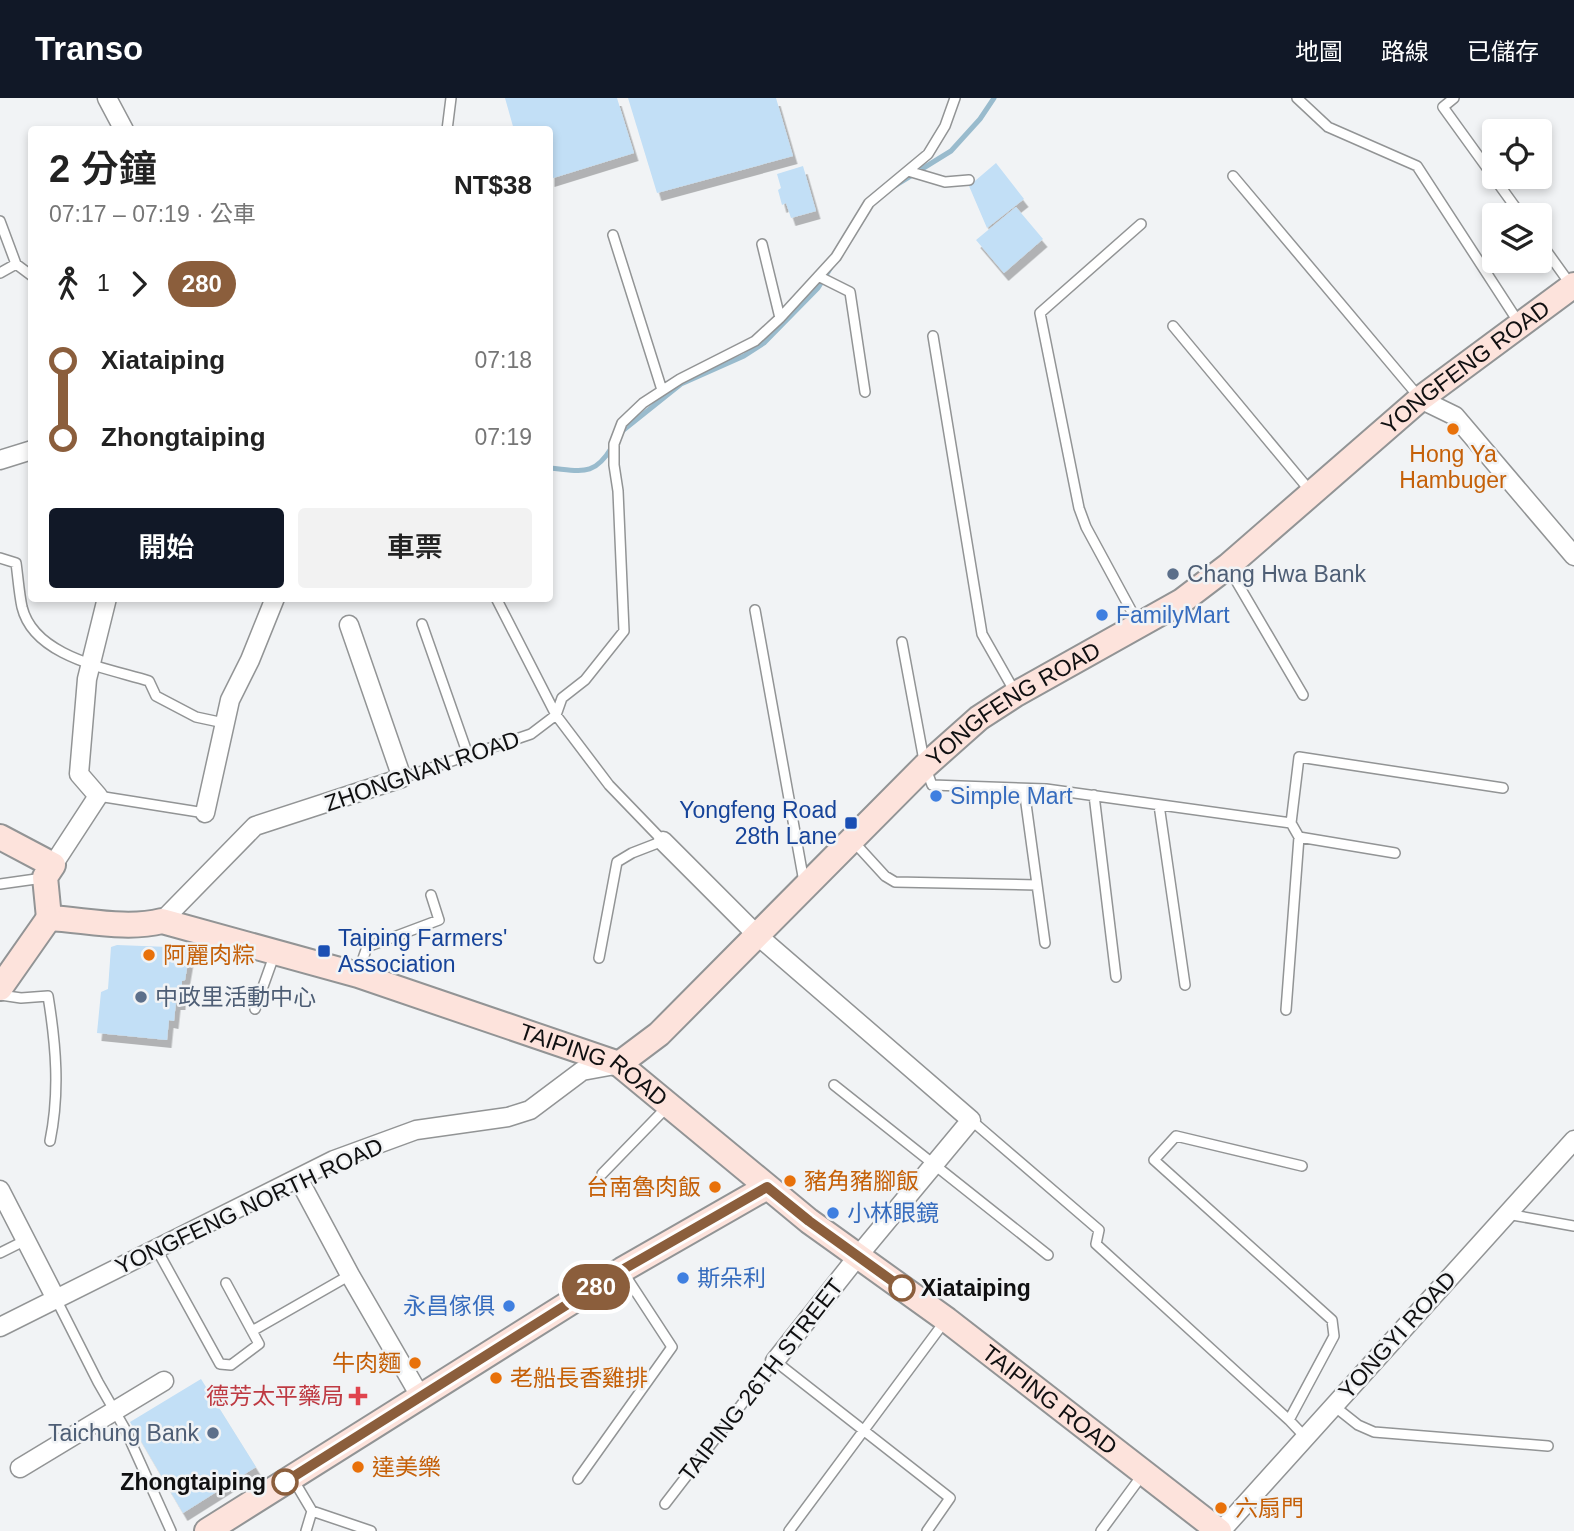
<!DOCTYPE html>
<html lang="zh-TW">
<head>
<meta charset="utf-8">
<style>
	body { margin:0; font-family:Helvetica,"Noto Sans TC",sans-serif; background:#f2f2f2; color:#222; height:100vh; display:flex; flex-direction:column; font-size:26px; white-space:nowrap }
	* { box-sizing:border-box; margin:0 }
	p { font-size:23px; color:#767676 }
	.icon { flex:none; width:38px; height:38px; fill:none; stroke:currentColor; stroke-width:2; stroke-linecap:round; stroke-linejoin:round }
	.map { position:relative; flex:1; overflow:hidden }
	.details { position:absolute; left:28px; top:28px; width:525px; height:476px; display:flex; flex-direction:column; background:#fff; border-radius:7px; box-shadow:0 4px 10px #0003 }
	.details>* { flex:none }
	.badge { padding:0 14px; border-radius:23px; font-size:24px; line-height:46px }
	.buttons { position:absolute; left:1482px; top:21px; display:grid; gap:14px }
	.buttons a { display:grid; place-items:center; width:70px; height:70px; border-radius:7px; background:#fff; box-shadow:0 4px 10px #0003; font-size:35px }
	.map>.badge { position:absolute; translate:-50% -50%; box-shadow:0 0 0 4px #fff }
	.legs { display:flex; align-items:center; gap:10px; height:77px; padding:0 21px; font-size:23px }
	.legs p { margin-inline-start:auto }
	.headline { display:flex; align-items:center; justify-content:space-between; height:119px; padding:0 21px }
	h1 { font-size:38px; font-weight:600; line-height:52px }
	.primary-button { display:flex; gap:14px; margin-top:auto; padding:14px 21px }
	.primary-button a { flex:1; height:80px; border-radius:7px; background:#111827; color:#fff; font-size:28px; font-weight:600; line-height:80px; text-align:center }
	.primary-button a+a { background:#f2f2f2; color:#222 }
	ul { padding:0 21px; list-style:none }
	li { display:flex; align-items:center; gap:24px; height:77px; font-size:26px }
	li i { display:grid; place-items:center; width:10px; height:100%; margin:0 9px; background:currentColor }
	li i::after { content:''; width:18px; height:18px; margin:-9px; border:5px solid; border-radius:50%; background:#fff }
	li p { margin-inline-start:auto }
	li:first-child i { background:linear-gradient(#0000 50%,currentColor 0) }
	li:last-child i { background:linear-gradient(currentColor 50%,#0000 0) }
	header { display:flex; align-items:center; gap:42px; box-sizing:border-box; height:98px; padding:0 35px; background:#111827; color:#fff }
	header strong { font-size:33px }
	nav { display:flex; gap:38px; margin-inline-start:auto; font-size:24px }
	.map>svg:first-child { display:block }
</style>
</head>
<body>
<header>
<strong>Transo</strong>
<nav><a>地圖</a><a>路線</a><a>已儲存</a></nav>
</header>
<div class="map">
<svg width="1574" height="1433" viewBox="0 0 1574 1433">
	<defs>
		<filter id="shadow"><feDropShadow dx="4.5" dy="8" stdDeviation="0" flood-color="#0004"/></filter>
	</defs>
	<rect width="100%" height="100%" fill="#f1f3f5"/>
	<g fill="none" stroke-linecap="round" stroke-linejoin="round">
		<!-- stream -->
		<path stroke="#99bbcd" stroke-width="5" d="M896 87 951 53 980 21 994 0
			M621 334 681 286 744 258 764 245 818 190 830 171
			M550 370C582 373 594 379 612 349"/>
	</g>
	<!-- building -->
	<path fill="#c2dff6" filter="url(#shadow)" d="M505 0H617L634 55 550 81V32H514Z
		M628 0H776L793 58 657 95Z
		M996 65 1024 101 987 130 969 88Z
		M803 68 816 113 791 120 786 105 782 107 778 92 781 90 777 76Z
		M1016 109 1043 141 1004 175 976 142Z
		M117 847 195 850 194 856 189 859 185 882 182 883 181 904H176L174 923 169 922 167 942 97 935 101 894 108 891 111 849Z
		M201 1281 256 1369 183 1415 130 1324Z"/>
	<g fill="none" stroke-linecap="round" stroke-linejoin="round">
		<!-- lane casing -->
		<g stroke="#929495" stroke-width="12">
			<path id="lane" d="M1297 0 1328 29 1417 68 1519 225
				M1454 0 1443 9 1521 117
				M447 32 451 0
				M908 73 945 84 969 82
				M1233 78 1419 299
				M0 123 16 166
				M613 137 662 292
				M1540 144 1571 187
				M762 146 780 220
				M0 175 16 166 32 178
				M820 179 850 194 865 294
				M1173 228 1311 394
				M933 238 982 536 1015 594
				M0 460 16 465C18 479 19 495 22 509 34 559 107 570 149 583L156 598 196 619 224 625
				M1228 469 1303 597
				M496 500 556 617 609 687 663 743 632 755 617 764 599 860
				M755 512 804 784
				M1138 525 1086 429 1079 410 1040 215 1141 126
				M422 526 468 657
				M902 544 925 668 932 687 1046 691 1291 725
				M402 680 531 636 556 617 562 600 585 582 624 533 618 393 614 367V346L622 325 643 305 680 281 755 243 780 220 836 159 869 105 928 56 945 28 955 0
				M1024 691 1045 845
				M1094 697 1116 879
				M98 698 205 715
				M1159 707 1185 887
				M853 743 885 778 895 784 1037 787
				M1395 755 1299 739 1291 725 1299 659 1503 690
				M0 786 43 780
				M358 875 367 849 439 822 431 797
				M0 897 21 900 48 898C56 947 60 994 50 1043
				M255 911 275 855
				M1286 912 1299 739
				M834 987 1048 1157
				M971 1022 1099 1132 1096 1146 1289 1322 1306 1340
				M602 1076 667 1009
				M1507 1116 1574 1128
				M156 1150 220 1266 231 1267 259 1246 226 1185
				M0 1155 26 1142
				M56 1201 98 1284 125 1331 171 1433
				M252 1233 350 1177
				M1334 1308 1358 1327 1374 1334 1548 1348
				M1289 1322 1334 1238 1332 1222 1154 1062 1176 1038 1302 1068
				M293 1381 312 1413 306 1433
				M578 1381 672 1249 623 1174
				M665 1406 775 1263 950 1400 927 1433
				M312 1413 371 1433
				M789 1433 945 1223
				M1101 1433 1143 1376"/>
		</g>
		<!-- street casing -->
		<g stroke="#929495" stroke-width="21">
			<path id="street" d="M107 0 124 32
				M1420 301 1455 318 1574 458
				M0 362 32 352
				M205 715 230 602 250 562 275 500
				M663 743 757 837 971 1022 858 1158 775 1263
				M53 767 98 698 79 676 87 581 107 500
				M162 823 255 728 402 680 349 527
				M298 1080 350 1177 420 1298
				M0 1092 56 1201
				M0 1229 334 1062 416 1032 508 1019 530 1012 582 973 615 967
				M20 1370 164 1283
				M1221 1433 1574 1042"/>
		</g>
		<!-- secondary casing -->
		<g stroke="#929495" stroke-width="28">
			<g id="secondary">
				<path d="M0 739 53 767 45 779 49 820"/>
				<path id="s1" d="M49 820C86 822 126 832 162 823L358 877 619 966 809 1123 947 1222 1219 1433"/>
				<path d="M0 890 49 820"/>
				<path id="s2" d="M619 966 659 936 925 668 979 620 1016 596 1182 503 1228 468 1420 301 1574 187"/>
				<path d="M207 1433 622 1172 767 1089"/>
			</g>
		</g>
		<!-- lane -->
		<use href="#lane" stroke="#fff" stroke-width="9"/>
		<!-- street -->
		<use href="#street" stroke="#fff" stroke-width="18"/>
		<!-- secondary -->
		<use href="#secondary" stroke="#fde3dc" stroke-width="24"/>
	</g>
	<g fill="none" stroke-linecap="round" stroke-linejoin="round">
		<!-- line-1 casing -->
		<g stroke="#fff" stroke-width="16">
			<path id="line-1" d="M285 1384 622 1172 767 1089 809 1123 902 1190"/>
		</g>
		<!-- line-1 -->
		<use href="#line-1" stroke="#8b5e3c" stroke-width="10"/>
	</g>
	<!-- markers -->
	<g fill="#e8710a" stroke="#f1f3f5" stroke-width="2.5">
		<circle cx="1453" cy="331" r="7"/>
		<circle cx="149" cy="857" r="7"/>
		<circle cx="790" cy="1083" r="7"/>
		<circle cx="715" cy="1089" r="7"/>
		<circle cx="415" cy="1265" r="7"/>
		<circle cx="496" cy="1280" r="7"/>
		<circle cx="358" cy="1369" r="7"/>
		<circle cx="1221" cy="1410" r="7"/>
	</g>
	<g fill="#5c6f8a" stroke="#f1f3f5" stroke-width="2.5">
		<circle cx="1173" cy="476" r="7"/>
		<circle cx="141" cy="899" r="7"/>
		<circle cx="213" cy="1335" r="7"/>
	</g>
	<g fill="#3f7fe0" stroke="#f1f3f5" stroke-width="2.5">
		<circle cx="1102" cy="517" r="7"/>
		<circle cx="936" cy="698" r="7"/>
		<circle cx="833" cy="1115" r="7"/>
		<circle cx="683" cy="1180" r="7"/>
		<circle cx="509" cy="1208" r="7"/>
	</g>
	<g fill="#1a4fb4" stroke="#f1f3f5" stroke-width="2.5">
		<rect x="844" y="718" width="14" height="14" rx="3.5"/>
		<rect x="317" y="846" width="14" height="14" rx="3.5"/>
	</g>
	<g fill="#fff" stroke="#8b5e3c" stroke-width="3.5">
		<circle cx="902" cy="1190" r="12"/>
		<circle cx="285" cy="1384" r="12"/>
	</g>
	<path fill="#e0444e" stroke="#f1f3f5" stroke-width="2.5" d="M354.5 1287.5h7v7h7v7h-7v7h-7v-7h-7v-7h7z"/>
	<g text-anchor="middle" stroke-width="5" stroke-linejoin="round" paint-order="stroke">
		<!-- street labels -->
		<g font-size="23" fill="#101011" stroke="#f1f3f5">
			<text dy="8" stroke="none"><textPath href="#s2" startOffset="1102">YONGFENG ROAD</textPath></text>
			<text dy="8" stroke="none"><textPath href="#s2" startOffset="536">YONGFENG ROAD</textPath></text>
			<text transform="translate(422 673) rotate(-19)" y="8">ZHONGNAN ROAD</text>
			<text dy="8" stroke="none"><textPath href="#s1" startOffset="570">TAIPING ROAD</textPath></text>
			<text transform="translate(249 1108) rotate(-25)" y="8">YONGFENG NORTH ROAD</text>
			<text transform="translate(1397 1237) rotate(-48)" y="8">YONGYI ROAD</text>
			<text transform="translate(761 1282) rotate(-52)" y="8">TAIPING 26TH STREET</text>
			<text dy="8" stroke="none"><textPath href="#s1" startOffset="1139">TAIPING ROAD</textPath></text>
		</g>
		<!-- food labels -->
		<g font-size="23" fill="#c56008" stroke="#f1f3f5" text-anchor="start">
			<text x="1453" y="364" text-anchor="middle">Hong Ya<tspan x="1453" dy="26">Hambuger</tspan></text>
			<text x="163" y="865">阿麗肉粽</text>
			<text x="804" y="1091">豬角豬腳飯</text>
			<text x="701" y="1097" text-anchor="end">台南魯肉飯</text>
			<text x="401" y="1273" text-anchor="end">牛肉麵</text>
			<text x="510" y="1288">老船長香雞排</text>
			<text x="372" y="1377">達美樂</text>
			<text x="1235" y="1418">六扇門</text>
		</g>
		<!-- service labels -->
		<g font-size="23" fill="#4e5e75" stroke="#f1f3f5" text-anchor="start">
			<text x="1187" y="484">Chang Hwa Bank</text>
			<text x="155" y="907">中政里活動中心</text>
			<text x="199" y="1343" text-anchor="end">Taichung Bank</text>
		</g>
		<!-- shop labels -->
		<g font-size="23" fill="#366cbe" stroke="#f1f3f5" text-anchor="start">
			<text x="1116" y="525">FamilyMart</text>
			<text x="950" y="706">Simple Mart</text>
			<text x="847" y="1123">小林眼鏡</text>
			<text x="697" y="1188">斯朵利</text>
			<text x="495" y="1216" text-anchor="end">永昌傢俱</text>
		</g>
		<!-- transit labels -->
		<g font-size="23" fill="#164399" stroke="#f1f3f5" text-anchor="end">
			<text x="837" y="720">Yongfeng Road<tspan x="837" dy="26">28th Lane</tspan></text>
			<text x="338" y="848" text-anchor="start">Taiping Farmers'<tspan x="338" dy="26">Association</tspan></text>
		</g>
		<!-- stop labels -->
		<g font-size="23" font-weight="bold" fill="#101011" stroke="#f1f3f5" text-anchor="start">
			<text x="921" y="1198">Xiataiping</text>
			<text x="266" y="1392" text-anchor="end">Zhongtaiping</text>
		</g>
		<!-- health labels -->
		<g font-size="23" fill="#be3a42" stroke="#f1f3f5" text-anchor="end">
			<text x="344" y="1306">德芳太平藥局</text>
		</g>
	</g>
</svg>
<div class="buttons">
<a><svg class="icon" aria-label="locate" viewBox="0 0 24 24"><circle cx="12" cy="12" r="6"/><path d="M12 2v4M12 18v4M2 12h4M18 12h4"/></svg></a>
<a><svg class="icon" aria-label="layers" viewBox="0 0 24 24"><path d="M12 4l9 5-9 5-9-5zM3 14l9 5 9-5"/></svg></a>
</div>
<b class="badge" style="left:596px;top:1189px;background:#8b5e3c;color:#fff">280</b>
<section class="details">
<div class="headline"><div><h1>2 分鐘</h1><p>07:17 – 07:19 · 公車</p></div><b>NT$38</b></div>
<div class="legs"><svg class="icon" aria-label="walk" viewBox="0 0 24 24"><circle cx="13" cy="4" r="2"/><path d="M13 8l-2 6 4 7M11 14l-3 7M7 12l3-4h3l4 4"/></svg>1<svg class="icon" aria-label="forward" viewBox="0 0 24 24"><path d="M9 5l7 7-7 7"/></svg><b class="badge" style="background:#8b5e3c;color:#fff">280</b></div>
<ul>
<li><i style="color:#8b5e3c"></i><b>Xiataiping</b><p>07:18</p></li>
<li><i style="color:#8b5e3c"></i><b>Zhongtaiping</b><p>07:19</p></li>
</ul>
<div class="primary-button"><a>開始</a><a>車票</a></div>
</section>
</div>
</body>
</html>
